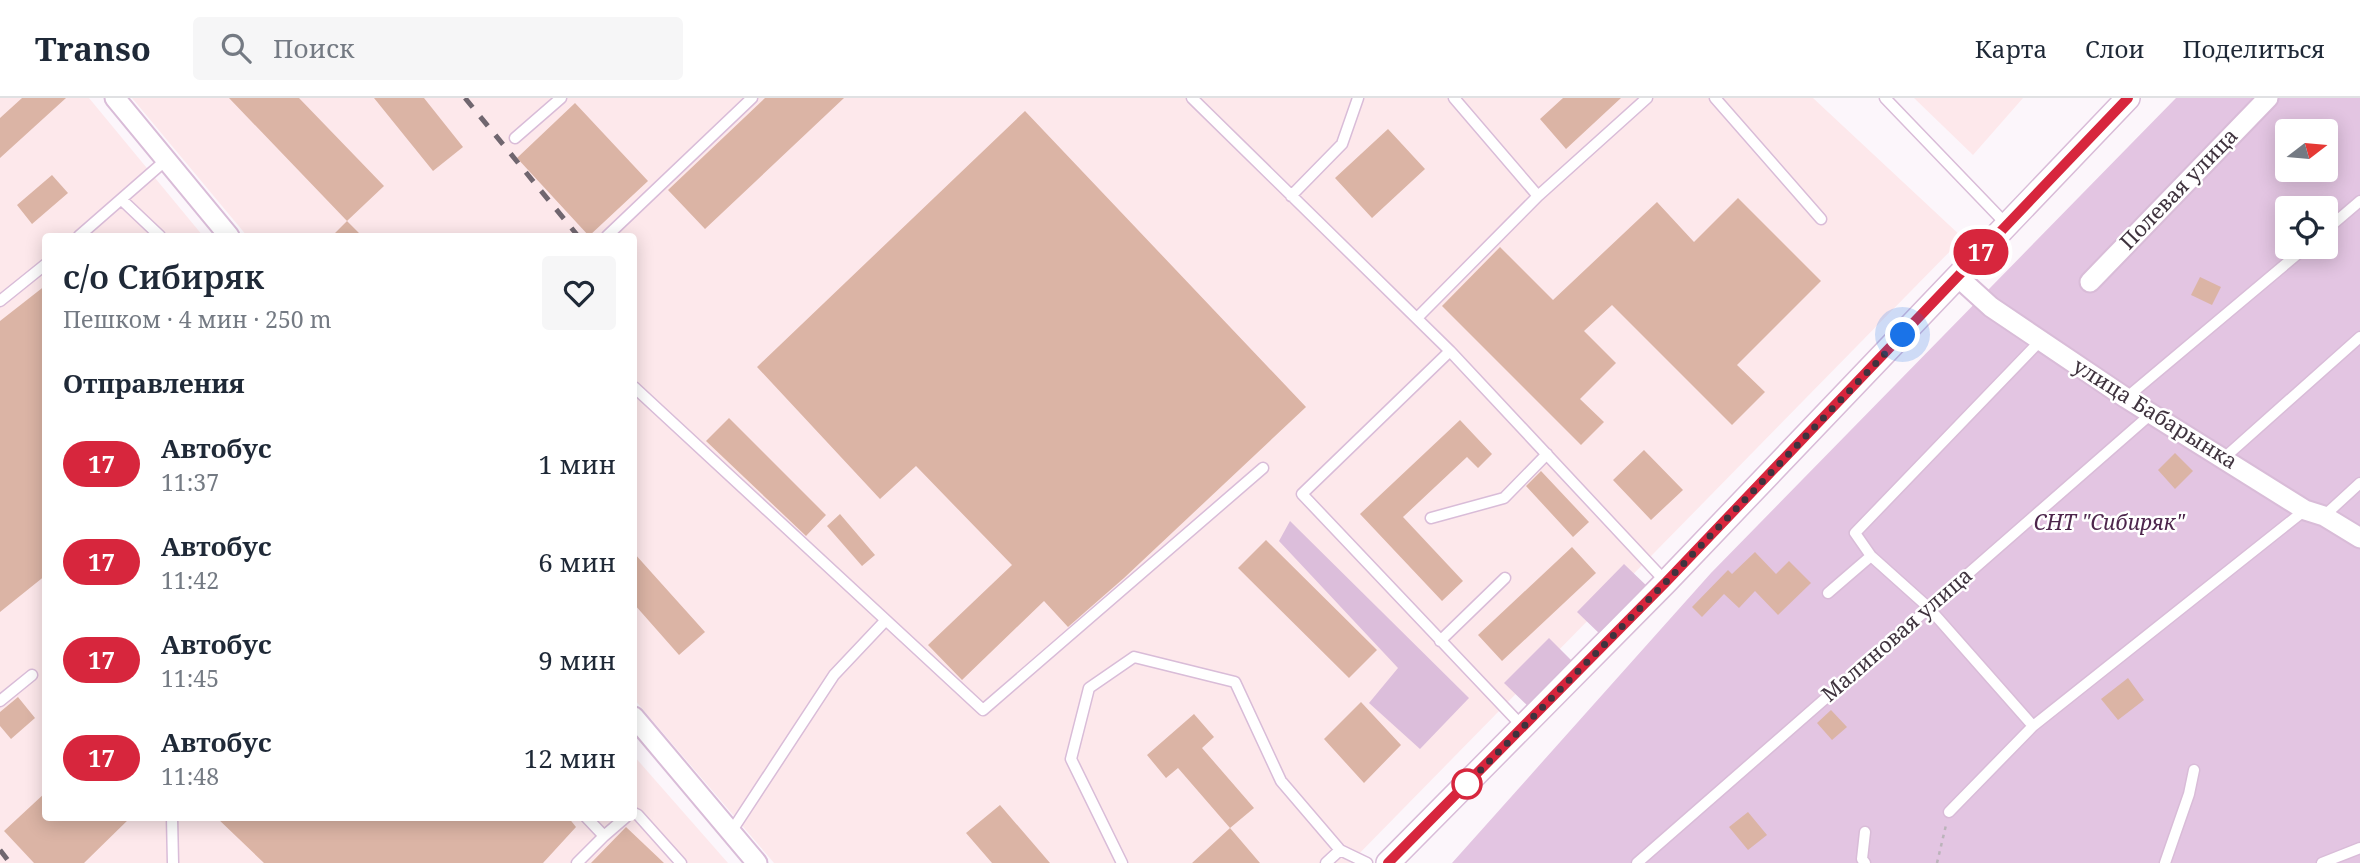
<!DOCTYPE html>
<html lang="ru">
<head>
<meta charset="utf-8">
<style>
	body { margin:0; font-family:"Noto Serif",serif; background:#f6f6f7; color:#1f2937; height:100vh; display:flex; flex-direction:column; font-size:26px; white-space:nowrap }
	* { box-sizing:border-box; margin:0 }
	p { font-size:23px; color:#747a83 }
	.icon { flex:none; width:38px; height:38px; fill:none; stroke:currentColor; stroke-width:2; stroke-linecap:round; stroke-linejoin:round }
	.map { position:relative; flex:1; overflow:hidden }
	.details { position:absolute; left:42px; top:135px; width:595px; height:588px; display:flex; flex-direction:column; background:#fff; border-radius:7px; box-shadow:0 4px 18px #0003 }
	.details>* { flex:none }
	.badge { padding:0 14px; border-radius:23px; font-size:24px; line-height:46px }
	.needle { width:46px; rotate:74deg }
	.fabs { position:absolute; left:2275px; top:21px; display:grid; gap:14px }
	.fabs a { display:grid; place-items:center; width:63px; height:63px; border-radius:7px; background:#fff; box-shadow:0 4px 18px #0003; font-size:35px }
	.you { position:absolute; width:35px; height:35px; margin:-18px; border:5px solid #fff; border-radius:50%; background:#1a73e8; box-shadow:0 0 0 10px #1a73e833 }
	.map>.badge { position:absolute; translate:-50% -50%; box-shadow:0 0 0 4px #fff }
	h2 { padding:0 21px; font-size:26px; line-height:63px }
	.round { display:grid; place-items:center; flex:none; width:74px; height:74px; border-radius:7px; background:#f6f6f7 }
	.summary { display:flex; align-items:center; justify-content:space-between; height:119px; padding:0 21px }
	h1 { font-size:33px; font-weight:600; line-height:52px }
	ul { padding:0; list-style:none }
	li { display:flex; align-items:center; gap:21px; height:98px; padding:0 21px }
	li div { flex:1 }
	li b { display:block; font-size:26px }
	li em { font-style:normal }
	li .badge { min-width:77px; font-weight:700; text-align:center }
	header { display:flex; align-items:center; gap:42px; box-sizing:border-box; height:98px; padding:0 35px; background:#fff; border-bottom:2px solid #e0e1e3 }
	header strong { font-size:33px }
	nav { display:flex; gap:38px; margin-inline-start:auto; font-size:24px }
	.search { width:490px; height:63px; background:#f6f6f7; display:flex; align-items:center; gap:18px; box-sizing:border-box; padding:0 24px; border-radius:7px; color:#747a83; font-size:26px }
	.map>svg:first-child { display:block }
</style>
</head>
<body>
<header>
<strong>Transo</strong>
<div class="search"><svg class="icon" aria-label="search" viewBox="0 0 24 24"><circle cx="10" cy="10" r="6"/><path d="M15 15l6 6"/></svg>Поиск</div>
<nav><a>Карта</a><a>Слои</a><a>Поделиться</a></nav>
</header>
<div class="map">
<svg width="2360" height="765" viewBox="0 0 2360 765">
	<rect width="100%" height="100%" fill="#fcf6fb"/>
	<!-- industrial -->
	<path fill="#fde8eb" d="M0 0H89L203 138H46V719H634V658L728 765H0Z
		M132 0H1813L1963 140 1350 765H774L634 601V138H247Z
		M1914 0H2023L1973 57Z"/>
	<!-- green -->
	<path fill="#e3c5e2" fill-rule="evenodd" d="M2176 0H2360V765H1452L1711 475ZM2287 33H2326V72H2287ZM2287 110H2326V149H2287Z"/>
	<!-- forest -->
	<path fill="#dcbedb" d="M1290 423 1469 600 1420 651 1369 605 1398 570 1279 443Z
		M1624 466 1649 490 1602 538 1577 514Z
		M1549 540 1574 565 1530 610 1504 585Z"/>
	<!-- building -->
	<path fill="#dbb4a5" d="M22 0H66L0 60V20Z
		M229 0H299L384 88 347 123Z
		M374 0H424L463 49 433 73Z
		M765 0H844L705 131 668 92Z
		M1563 0H1621L1566 51 1540 21Z
		M575 5 648 83 589 138 517 60Z
		M1025 13 1306 309 1124 480 1068 529 1044 503 962 582 928 547 1012 467 916 368 880 401 757 269Z
		M1388 31 1425 71 1372 120 1335 80Z
		M52 77 68 95 32 126 17 107Z
		M1738 100 1821 183 1737 267 1765 294 1732 327 1612 207 1584 233 1616 265 1580 301 1604 324 1581 347 1442 208 1500 149 1553 202 1657 104 1694 144Z
		M347 123 362 138H332Z
		M2200 179 2221 189 2212 207 2191 197Z
		M46 187V477L0 514V223Z
		M729 320 826 417 806 438 706 343Z
		M1460 322 1492 356 1478 370 1467 359 1403 419 1463 483 1442 503 1360 416Z
		M1644 352 1683 392 1651 422 1613 382Z
		M2175 355 2193 373 2175 391 2158 372Z
		M1541 373 1589 424 1573 439 1526 388Z
		M840 416 875 457 862 468 827 428Z
		M1266 442 1377 552 1349 580 1238 470Z
		M1572 449 1596 475 1502 563 1478 537Z
		M1755 454 1776 476 1789 463 1811 485 1778 517 1755 493 1739 510 1724 496 1702 519 1692 509 1728 472 1732 476Z
		M634 455 705 534 679 557 634 506Z
		M2128 580 2144 602 2118 622 2101 601Z
		M18 599 35 620 11 641 0 628V614Z
		M1361 604 1401 647 1364 685 1324 641Z
		M1831 612 1847 629 1832 642 1817 625Z
		M1194 616 1214 639 1202 650 1254 710 1230 730 1178 670 1166 680 1147 657Z
		M46 694V719H131L84 765H34L4 733Z
		M1000 707 1050 765H992L966 735Z
		M1748 714 1767 737 1748 752 1729 729Z
		M216 719H568L576 729 543 765H264Z
		M626 729 664 765H591Z
		M1230 730 1260 765H1192Z"/>
	<g fill="none" stroke-linecap="round" stroke-linejoin="round">
		<!-- service casing -->
		<g stroke="#d9bcd8" stroke-width="13">
			<path id="service" d="M1192 0 1450 253 1666 484
				M1715 0 1821 121
				M1885 0 2007 127
				M515 40 561 0
				M1291 98 1342 46 1358 0
				M1538 98 1647 0
				M122 102 160 138
				M2326 132 2360 103
				M79 138 166 62
				M607 138 752 0
				M0 203 46 166
				M1417 220 1538 98 1454 0
				M1450 253 1302 396 1523 629
				M634 289 983 612 1263 370
				M2126 300 2306 149
				M2224 360 2360 239
				M2324 418 2360 385
				M1431 420 1504 400 1547 356
				M1828 495 1871 458
				M1440 543 1505 480
				M0 603 32 577
				M2033 628 1928 509 1871 458 1855 435 2041 242
				M1949 714 2033 628 2305 412
				M634 715 638 717 681 765
				M172 719 173 765
				M586 719 604 738 626 719
				M731 734 834 577 885 523
				M577 765 604 738
				M1122 765 1071 661 1089 590 1134 559 1235 584 1281 683 1340 752 1367 765
				M1326 765 1340 752
				M1637 765 2151 316
				M1865 765 1862 761 1865 734
				M2165 765 2189 696 2194 672
				M2322 765 2360 750"/>
		</g>
		<!-- minor casing -->
		<g stroke="#d9bcd8" stroke-width="23">
			<path id="minor" d="M115 0 229 138
				M1958 179 1991 209 2126 300 2305 412 2324 418 2360 440
				M2090 184 2268 0
				M634 619 757 765"/>
		</g>
		<!-- tertiary casing -->
		<g stroke="#d9bcd8" stroke-width="26">
			<path id="tertiary" d="M1388 765 1666 484 2128 0"/>
		</g>
		<!-- path -->
		<path stroke="#bbb3ba" stroke-width="2.5" stroke-dasharray="3.5 5" stroke-linecap="butt" d="M1937 765 1946 727"/>
		<!-- service -->
		<use href="#service" stroke="#fff" stroke-width="10"/>
		<!-- minor -->
		<use href="#minor" stroke="#fff" stroke-width="19"/>
		<!-- tertiary -->
		<use href="#tertiary" stroke="#fff" stroke-width="23"/>
		<!-- rail -->
		<path stroke="#70666f" stroke-width="5" stroke-dasharray="12 12" stroke-linecap="butt" d="M465 0 578 138
			M0 752 10 765"/>
	</g>
	<g fill="none" stroke-linecap="round" stroke-linejoin="round">
		<!-- line casing -->
		<g stroke="#fff" stroke-width="16">
			<path id="line" d="M1388 765 1666 484 2128 0"/>
		</g>
		<!-- line -->
		<use href="#line" stroke="#d7263d" stroke-width="10"/>
		<!-- walk -->
		<path stroke="#3f333e" stroke-width="7" stroke-dasharray="0 12.6" d="M1467 686 1465 688 1666 484 1903 237"/>
	</g>
	<!-- markers -->
	<circle fill="#fff" stroke="#d7263d" stroke-width="3.5" cx="1467" cy="686" r="14"/>
	<g text-anchor="middle" stroke-width="5" stroke-linejoin="round" paint-order="stroke">
		<!-- street labels -->
		<g font-size="21" fill="#3f333e" stroke="#fff">
			<text transform="translate(2179 91) rotate(-46)" y="7">Полевая улица</text>
			<text transform="translate(2155 316) rotate(32)" y="7">улица Бабарынка</text>
			<text transform="translate(1897 537) rotate(-41)" y="7">Малиновая улица</text>
		</g>
		<!-- park labels -->
		<g font-size="21" font-style="italic" fill="#4d264c" stroke="#fff">
			<text x="2109" y="432">СНТ "Сибиряк"</text>
		</g>
	</g>
</svg>
<div class="fabs">
<a><svg class="needle" viewBox="-14 -14 28 28"><path d="M0-13l5 13h-10z" fill="#e53935"/><path d="M0 13l5-13h-10z" fill="#747a83"/></svg></a>
<a><svg class="icon" aria-label="locate" viewBox="0 0 24 24"><circle cx="12" cy="12" r="6"/><path d="M12 2v4M12 18v4M2 12h4M18 12h4"/></svg></a>
</div>
<div class="you" style="left:1903px;top:237px"></div>
<b class="badge" style="left:1981px;top:154px;background:#d7263d;color:#fff">17</b>
<section class="details">
<div class="summary"><div><h1>с/о Сибиряк</h1><p>Пешком · 4 мин · 250 m</p></div><a class="round"><svg class="icon" aria-label="heart" viewBox="0 0 24 24"><path d="M12 20l-8-8c-3-5 5-10 8-4 3-6 11-1 8 4z"/></svg></a></div>
<h2>Отправления</h2>
<ul>
<li><span class="badge" style="background:#d7263d;color:#fff">17</span><div><b>Автобус</b><p>11:37</p></div><em>1 мин</em></li>
<li><span class="badge" style="background:#d7263d;color:#fff">17</span><div><b>Автобус</b><p>11:42</p></div><em>6 мин</em></li>
<li><span class="badge" style="background:#d7263d;color:#fff">17</span><div><b>Автобус</b><p>11:45</p></div><em>9 мин</em></li>
<li><span class="badge" style="background:#d7263d;color:#fff">17</span><div><b>Автобус</b><p>11:48</p></div><em>12 мин</em></li>
</ul>
</section>
</div>
</body>
</html>
